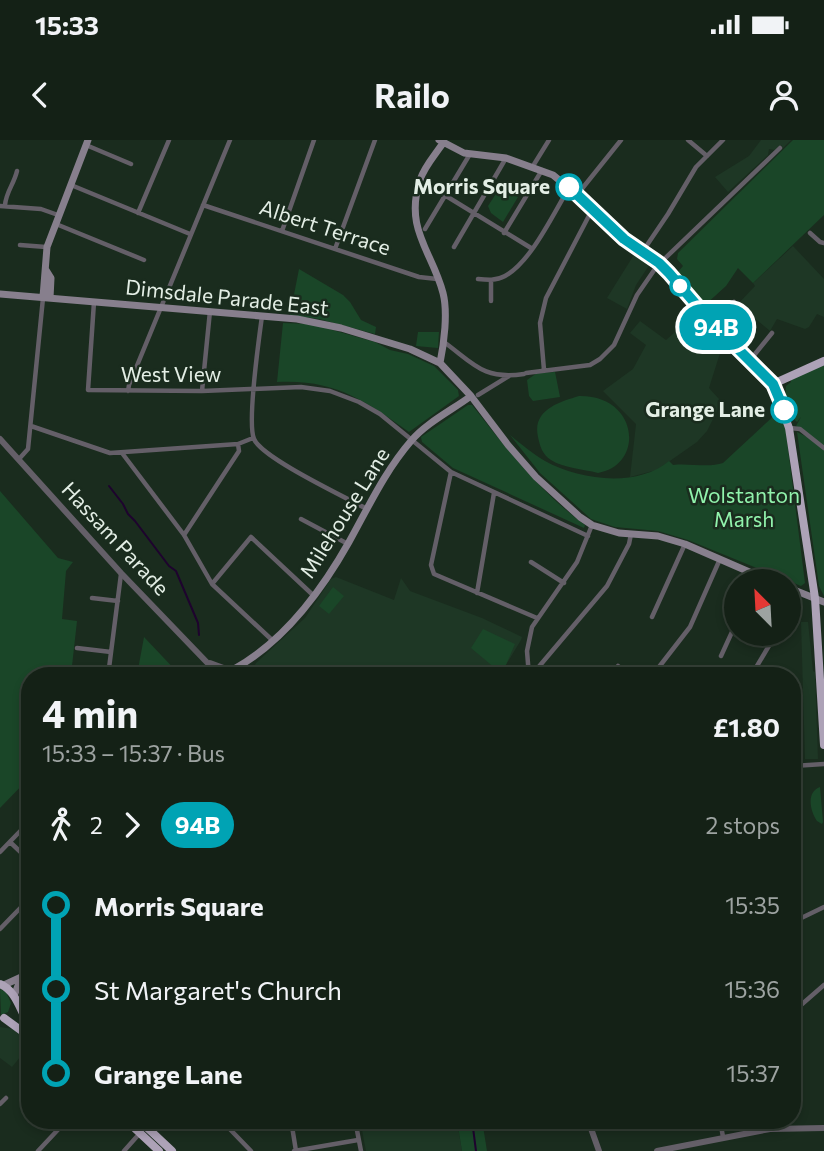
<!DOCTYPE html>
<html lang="en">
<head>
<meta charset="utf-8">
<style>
	body { margin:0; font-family:Commissioner,sans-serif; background:#212e23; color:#f1f3f6; height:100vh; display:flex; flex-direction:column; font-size:26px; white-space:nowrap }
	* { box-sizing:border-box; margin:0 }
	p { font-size:23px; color:#9da3a1 }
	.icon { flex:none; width:38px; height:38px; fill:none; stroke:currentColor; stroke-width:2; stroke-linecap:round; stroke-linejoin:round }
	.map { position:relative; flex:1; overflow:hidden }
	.details { position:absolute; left:21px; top:527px; width:780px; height:462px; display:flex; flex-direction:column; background:#142116; border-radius:28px; box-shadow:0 4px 10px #0003,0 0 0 2px #333e35 }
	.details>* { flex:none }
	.badge { padding:0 14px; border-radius:23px; font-size:24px; line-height:46px }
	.needle { width:46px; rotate:336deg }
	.buttons { position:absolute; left:724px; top:429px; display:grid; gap:14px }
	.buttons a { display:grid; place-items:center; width:77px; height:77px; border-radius:50%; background:#142116; box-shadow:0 4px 10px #0003,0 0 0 2px #333e35; font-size:35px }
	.map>.badge { position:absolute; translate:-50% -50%; box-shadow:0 0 0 4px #fff }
	.legs { display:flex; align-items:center; gap:10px; height:77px; padding:0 21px; font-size:23px }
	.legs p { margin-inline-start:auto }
	.summary { display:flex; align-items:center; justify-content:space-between; height:119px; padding:0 21px }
	h1 { font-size:38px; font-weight:700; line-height:52px }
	ul { padding:0 21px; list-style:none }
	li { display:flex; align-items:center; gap:24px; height:84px; font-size:26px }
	li i { display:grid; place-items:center; width:10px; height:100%; margin:0 9px; background:currentColor }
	li i::after { content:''; width:18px; height:18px; margin:-9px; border:5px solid; border-radius:50%; background:#142116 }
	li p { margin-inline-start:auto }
	li:first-child i { background:linear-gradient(#0000 50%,currentColor 0) }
	li:last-child i { background:linear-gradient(currentColor 50%,#0000 0) }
	.status { display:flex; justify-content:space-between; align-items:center; height:49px; padding:0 35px; background:#142116; direction:ltr }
	.status svg { height:19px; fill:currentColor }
	header { display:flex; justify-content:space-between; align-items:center; height:91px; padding:0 21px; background:#142116; font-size:32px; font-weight:700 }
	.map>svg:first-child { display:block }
</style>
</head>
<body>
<div class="status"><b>15:33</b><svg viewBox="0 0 49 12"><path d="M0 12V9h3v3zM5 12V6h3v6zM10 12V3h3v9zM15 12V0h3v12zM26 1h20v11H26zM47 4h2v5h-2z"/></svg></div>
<header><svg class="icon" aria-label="back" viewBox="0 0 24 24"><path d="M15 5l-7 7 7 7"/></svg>Railo<svg class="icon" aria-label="person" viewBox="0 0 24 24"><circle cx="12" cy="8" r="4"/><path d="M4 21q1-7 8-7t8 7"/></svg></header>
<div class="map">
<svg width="824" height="1011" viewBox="0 0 824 1011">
	<rect width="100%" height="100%" fill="#1a2c1e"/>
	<!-- built -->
	<path fill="#1e3725" d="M761 0H791L783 8 781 5 775 10 769 9 768 15 728 52 715 37 749 16Z
		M793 106 824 139V177L817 174 809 187 805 189 777 179 770 191 738 164 755 146 753 143Z
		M635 113 650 124 636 145 627 169 607 158Z
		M698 172 721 198V210L709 248 719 259 718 269 707 291 697 302 657 330 630 337 636 284 603 251 633 229 646 205 630 193 640 181 666 200Z
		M336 437 394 460 401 438 410 451 482 478 522 497 521 500 504 528 505 535 249 536 256 523 305 478 331 439Z
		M801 482H808L813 531 815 532 818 619H805Z
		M0 887 14 889 30 902V905L12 927 0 918Z
		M360 980H457L462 1011H366Z"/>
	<!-- green -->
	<path fill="#1a4628" d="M793 0H824V75L753 143 738 128 726 146 705 165 677 133 683 126 677 119 678 113Z
		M501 46 518 57 503 82 491 73 488 66Z
		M299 129 343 155 350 162 361 180 376 187 375 194 319 179 290 175Z
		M283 183 311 184 375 202 390 210 408 214 434 226 458 250 459 256 409 292C364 260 335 239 277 242Z
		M418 192H439L438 208 416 206Z
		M824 225V306L796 286 801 277 797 282C790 276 784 255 786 246L791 242V239Z
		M555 232 560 257 533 261 529 256 527 240 537 233Z
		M579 256C639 255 645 325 598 333 583 329 563 328 551 320 542 314 540 306 538 297 532 270 559 262 579 256Z
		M468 265H472C506 308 541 353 585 385L584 388 453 328 422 302 421 297Z
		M779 271 785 285 805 443 801 446 688 400 658 391 615 387 591 379 540 333 510 295C521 304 533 314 545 321 579 340 637 348 669 321L673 325C689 323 709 328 723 323Z
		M797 292 811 299 824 310V456L819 446Z
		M0 351 58 418 73 422 66 431 62 479 77 481 71 535 30 536V637L0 668Z
		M333 447 344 456 329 474 319 466Z
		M483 489 515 504 502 534 471 508Z
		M144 497 180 535H137Z
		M820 647 823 682 822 684 817 681C810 671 806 652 820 647Z
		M0 849 6 852 11 863 8 872 1 875Z
		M457 980H482L487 1011H462Z"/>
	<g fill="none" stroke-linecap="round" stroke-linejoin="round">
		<!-- stream -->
		<path stroke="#1e032e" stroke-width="2" d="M109 346 123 364 128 374 135 381 169 426 176 431 198 483 199 495
			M472 980 476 1011"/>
		<!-- minor -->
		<path stroke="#645f68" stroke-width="4.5" d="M688 0 707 16
			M86 5 131 24
			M533 26 549 0
			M420 40 531 108
			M71 45 190 94
			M577 55 621 0
			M5 65C6 52 14 44 17 31
			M203 65 419 137 437 139
			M0 66 41 69 58 75
			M138 73 169 0
			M56 84 144 120
			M425 89 470 14
			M282 91 314 0
			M504 93 542 30
			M810 93 820 102 824 103
			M20 105 46 107
			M454 107 506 18
			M335 109 375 0
			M643 111 668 74 696 27 723 0
			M478 139C487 140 496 141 505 136 531 122 553 74 569 48
			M491 141V161
			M94 162 88 250 202 251 301 247 330 251 359 262 380 274 451 332 588 396
			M262 176C259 198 247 283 254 299 262 318 345 357 367 369
			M712 183 734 162
			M444 202C474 224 483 240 524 234
			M751 219 772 193
			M544 230 540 183 546 158 593 68
			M526 233 590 225 600 219 614 205 637 155 657 126 780 8
			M128 251 129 245 230 0
			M202 251 210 171
			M478 255 509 236
			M31 286 110 313 238 304 253 298
			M790 288 800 289 824 308
			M122 313 184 395 212 444 272 500
			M19 319 28 309 43 158
			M451 332 431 425 434 434 537 478
			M301 379 348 404
			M184 395 239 311 238 304
			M531 422 564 443
			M212 444 251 397 314 456
			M477 453 494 353
			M92 458 118 461
			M789 458 798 466 789 477
			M652 477 685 404
			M77 508 111 512
			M721 516 737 481
			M618 526 630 536
			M108 536 121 434
			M529 536 527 511 532 487 577 422 592 385
			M531 536 607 446 629 404 631 394
			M652 536 690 487 720 419
			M751 536 776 494
			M793 626 824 624
			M10 702 30 721
			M0 712 30 681
			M793 782 824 767
			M0 789 30 758
			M793 872 824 845
			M0 964 6 958
			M221 980 251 1011
			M291 980 296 1011
			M355 980 361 1011
			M720 980 723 997
			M38 1011 67 980
			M124 1011 140 993
			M294 1011 358 1000"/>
		<!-- tertiary -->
		<path stroke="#645f68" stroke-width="6" d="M0 299 121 433 220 536
			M210 523 229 530
			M588 980 599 1011
			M657 1011 770 989 824 988"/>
		<!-- secondary -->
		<path stroke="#877f8d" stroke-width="7" d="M439 0 464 13 506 18 553 35 593 68 624 99 659 123 712 183 751 219 773 244
			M46 130 51 138 50 158
			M0 154 297 179 341 188 410 209 440 223 471 256 508 305 536 337 580 377 592 385 619 393 658 396 685 404 770 441
			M43 157 47 107 88 0
			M440 223C444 204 448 172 443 153 432 111 404 89 420 40 424 27 435 15 443 3
			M789 448 824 462
			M234 529C283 502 322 450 349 402 368 368 385 331 411 301 426 283 452 270 471 256
			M224 536C229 527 238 527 243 536
			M4 845 30 833
			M14 856 21 838"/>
		<!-- trunk -->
		<path stroke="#ada2b7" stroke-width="8" d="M824 221 773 244 789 288 815 458 824 605
			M0 844C17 851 20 872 30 886
			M4 878 30 897
			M126 980 159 1011
			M139 980 172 1011"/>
	</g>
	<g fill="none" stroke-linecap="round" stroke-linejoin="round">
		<!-- line-1 casing -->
		<g stroke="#fff" stroke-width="16">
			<path id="line-1" d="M569 47 624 99 659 123 669 133 712 183 773 244 784 270"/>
		</g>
		<!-- line-1 -->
		<use href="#line-1" stroke="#00a3b4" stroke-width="10"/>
	</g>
	<!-- markers -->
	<g fill="#fff" stroke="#00a3b4" stroke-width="3.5">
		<circle cx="569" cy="47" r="12"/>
		<circle cx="680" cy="146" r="9"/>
		<circle cx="784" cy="270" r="12"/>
	</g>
	<g text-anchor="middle" stroke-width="5" stroke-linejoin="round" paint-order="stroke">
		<!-- stop labels -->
		<g font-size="21" font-weight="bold" fill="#e3eee5" stroke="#1a2c1e" text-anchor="end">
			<text x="550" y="54">Morris Square</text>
			<text x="765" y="277">Grange Lane</text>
		</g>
		<!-- street labels -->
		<g font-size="21" fill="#e3eee5" stroke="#1a2c1e">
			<text transform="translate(325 88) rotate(18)" y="7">Albert Terrace</text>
			<text transform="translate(227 158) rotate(6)" y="7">Dimsdale Parade East</text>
			<text x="171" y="242">West View</text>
			<text transform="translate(345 373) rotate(-58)" y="7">Milehouse Lane</text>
			<text transform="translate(115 399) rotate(47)" y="7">Hassam Parade</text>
		</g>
		<!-- park labels -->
		<g font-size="21" fill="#91f3ac" stroke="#1a2c1e">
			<text x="744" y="363">Wolstanton<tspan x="744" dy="24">Marsh</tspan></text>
		</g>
	</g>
</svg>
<div class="buttons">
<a><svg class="needle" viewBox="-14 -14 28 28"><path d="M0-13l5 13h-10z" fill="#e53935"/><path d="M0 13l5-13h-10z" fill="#9da3a1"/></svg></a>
</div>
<b class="badge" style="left:716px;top:187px;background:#00a3b4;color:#fff">94B</b>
<section class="details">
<div class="summary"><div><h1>4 min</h1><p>15:33 – 15:37 · Bus</p></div><b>£1.80</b></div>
<div class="legs"><svg class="icon" aria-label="walk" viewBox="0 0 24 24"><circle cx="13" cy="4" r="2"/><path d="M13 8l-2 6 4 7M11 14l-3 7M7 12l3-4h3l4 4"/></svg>2<svg class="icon" aria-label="forward" viewBox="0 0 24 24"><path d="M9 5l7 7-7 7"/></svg><b class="badge" style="background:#00a3b4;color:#fff">94B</b><p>2 stops</p></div>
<ul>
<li><i style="color:#00a3b4"></i><b>Morris Square</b><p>15:35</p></li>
<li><i style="color:#00a3b4"></i><span>St Margaret's Church</span><p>15:36</p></li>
<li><i style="color:#00a3b4"></i><b>Grange Lane</b><p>15:37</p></li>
</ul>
</section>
</div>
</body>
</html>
